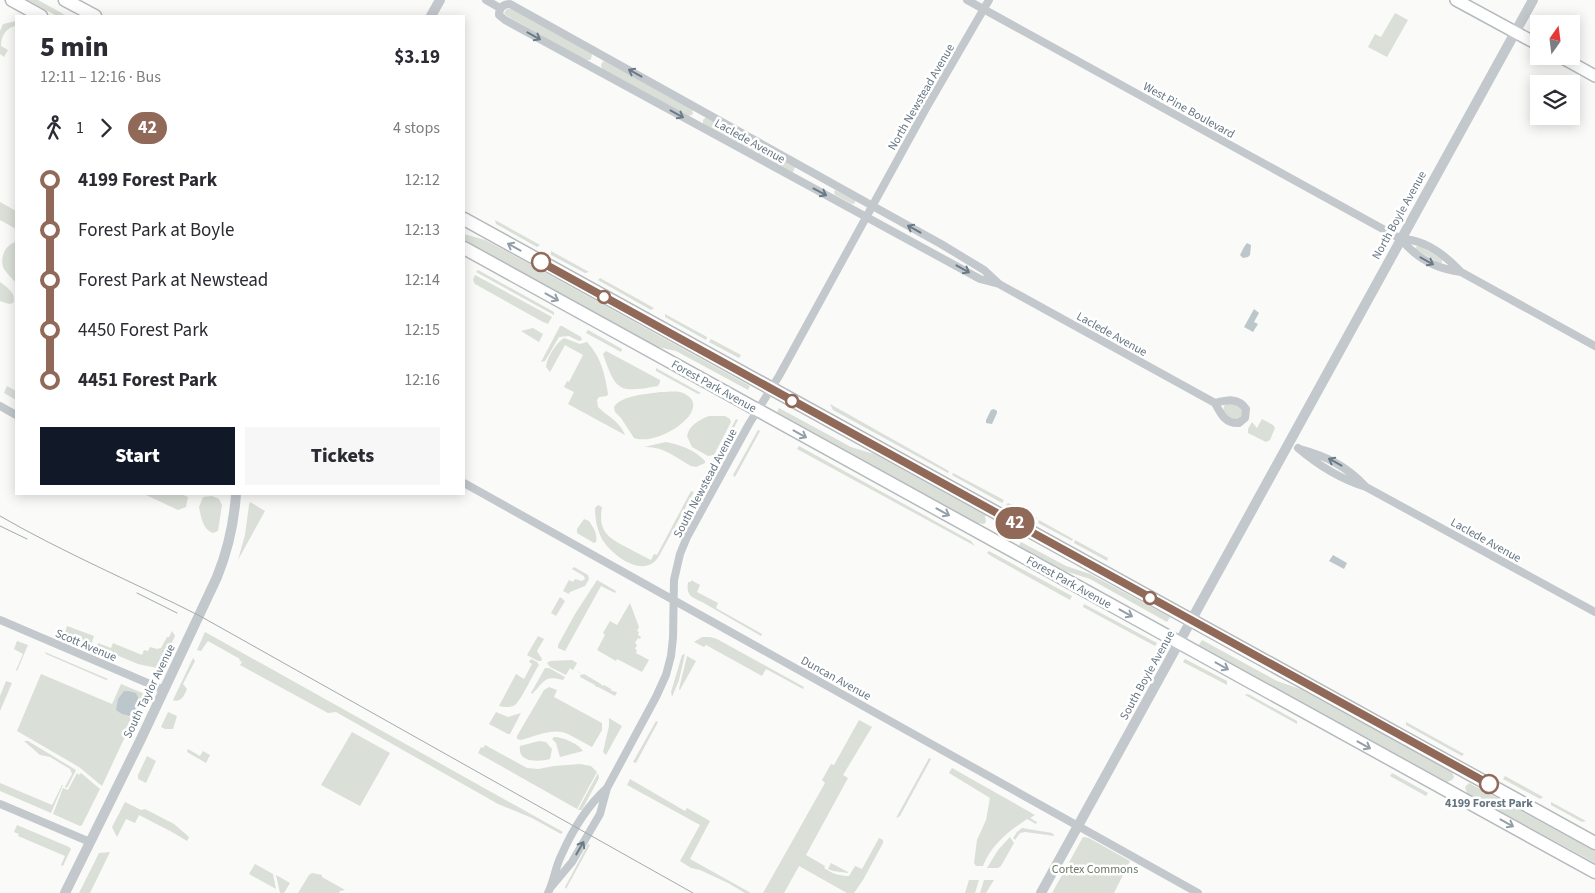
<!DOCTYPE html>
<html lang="en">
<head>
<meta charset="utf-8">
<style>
	body { margin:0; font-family:"Source Sans 3",sans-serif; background:#f7f7f7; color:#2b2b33; height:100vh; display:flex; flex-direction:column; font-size:19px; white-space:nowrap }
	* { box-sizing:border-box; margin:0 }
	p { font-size:16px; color:#7c7c81 }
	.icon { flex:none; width:28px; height:28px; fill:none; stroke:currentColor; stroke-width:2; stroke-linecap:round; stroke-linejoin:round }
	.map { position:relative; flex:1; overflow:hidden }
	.side { position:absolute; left:15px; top:15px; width:450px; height:480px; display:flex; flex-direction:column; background:#fff; border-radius:0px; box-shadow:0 2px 12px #0003 }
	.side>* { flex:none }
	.badge { padding:0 10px; border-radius:16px; font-size:18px; line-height:32px }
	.needle { width:32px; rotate:14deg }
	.controls { position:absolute; left:1530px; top:15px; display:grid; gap:10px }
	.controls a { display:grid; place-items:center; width:50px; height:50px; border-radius:0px; background:#fff; box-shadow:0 2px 12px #0003; font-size:25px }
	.map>.badge { position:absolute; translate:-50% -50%; box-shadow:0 0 0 2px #fff }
	.legs { display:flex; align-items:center; gap:8px; height:55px; padding:0 25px; font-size:16px }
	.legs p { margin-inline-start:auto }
	.summary { display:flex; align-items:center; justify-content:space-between; height:85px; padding:0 25px }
	h1 { font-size:28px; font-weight:800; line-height:38px }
	.primary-button { display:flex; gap:10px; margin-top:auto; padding:10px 25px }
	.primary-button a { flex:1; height:58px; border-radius:0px; background:#111827; color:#fff; font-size:20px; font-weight:800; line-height:58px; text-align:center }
	.primary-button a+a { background:#f7f7f7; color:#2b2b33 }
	ul { padding:0 25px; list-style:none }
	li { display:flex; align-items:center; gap:18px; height:50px; font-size:19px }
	li i { display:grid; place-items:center; width:8px; height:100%; margin:0 6px; background:currentColor }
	li i::after { content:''; width:12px; height:12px; margin:-6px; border:4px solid; border-radius:50%; background:#fff }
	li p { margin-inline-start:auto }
	li:first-child i { background:linear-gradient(#0000 50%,currentColor 0) }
	li:last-child i { background:linear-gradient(currentColor 50%,#0000 0) }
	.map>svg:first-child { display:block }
</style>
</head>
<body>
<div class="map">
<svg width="1595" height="893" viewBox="0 0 1595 893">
	<rect width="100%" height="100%" fill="#fafaf8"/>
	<!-- green -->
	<path fill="#dadfd7" d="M27 0H38L67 16H57Z
		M507 9H511L590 53 592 54 591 59 590 60H585L507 16 504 13Z
		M1395 13 1408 20 1387 57 1368 47 1375 34 1381 37Z
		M16 21V26C6 27 1 36 1 46L8 50 4 57 0 54V31L3 24Z
		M603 61 606 62 692 109 693 114 689 116 602 69 601 65Z
		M706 117 795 167 793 172H791L703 125V120Z
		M835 190 855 200V203L852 204 835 195 834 192Z
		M0 202 16 211V229L0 220Z
		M495 220 540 245 537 247 496 224Z
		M464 234 485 240 504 250 750 386 748 390 676 351 658 347 464 240Z
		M16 242V283C12 278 6 273 3 267 0 256 6 244 16 242Z
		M1417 246H1419L1442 259V263H1440L1416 250 1415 248Z
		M551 251 589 272 585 273 551 255Z
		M478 270 554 312V315L476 272Z
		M475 275 552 317 548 324 543 322 475 284 473 280Z
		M600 278 654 308 651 310 598 280Z
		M0 282C7 287 17 294 13 303L9 304 0 301Z
		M665 314 707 337 706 340 665 317Z
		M560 326H562L581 337 582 340 579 341 569 336 559 337 545 361 541 362Z
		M533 328 543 334 539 342 521 331Z
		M588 330 622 349 621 352 586 333Z
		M564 338 580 344 587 342C601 357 605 374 608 394L607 396 599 397 597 400 598 407C608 417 620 421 625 435L568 404 574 392 564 387 567 381 569 382 583 355 565 345 550 372 546 367C547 357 556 343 564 338Z
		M711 339 741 355 739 358 709 342Z
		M606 351 660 380V382L658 386C619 393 616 392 603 354Z
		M656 368 701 393 698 394 656 371Z
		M7 386 16 391V400L4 393Z
		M661 392C669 392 679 390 685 394 714 409 659 447 634 438L621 418 615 412 614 407C621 395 649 394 661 392Z
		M830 404 949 471 948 473 833 410Z
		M1226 404H1234L1241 408 1243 412 1239 419C1232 421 1227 416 1223 411L1224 406Z
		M779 408 851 447 874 454 985 515 986 522 984 524 977 523 777 412Z
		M709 416H725L730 419 731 422 714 455 708 456 692 447 687 436C689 425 699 420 709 416Z
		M736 419 738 420 708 476 703 479Z
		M1262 419 1273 425 1275 428 1270 440 1266 442 1248 433V429L1252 422 1257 428Z
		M758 430 760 431 735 477 733 475Z
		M666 442C681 445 695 450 705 461V463L696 467 691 466C675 457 663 446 644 447Z
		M799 446 971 541 975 546 797 449Z
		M953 473 1004 500 1002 503 952 475Z
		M691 491 694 492 659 556C645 580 612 556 602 539 597 529 595 519 595 508L598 505 602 507C598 531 607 537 626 547 634 551 642 556 651 560L654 554 657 555Z
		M144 494 183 495 188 497 186 507 178 510Z
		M212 496 219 499 222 505 218 531 213 533C203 530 201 517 199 507L203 497Z
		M250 502 265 511 238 560 245 535 249 505Z
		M1008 503 1037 518 1035 521 1006 505Z
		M584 519 589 521C593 527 598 534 596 542L594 543 577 533V529Z
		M1039 520 1073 539 1072 541 1038 523Z
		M1075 540 1108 558 1107 561 1074 543Z
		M1021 542 1066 566 1090 574 1170 617 1167 622 1090 579 1065 571 1021 547 1019 545Z
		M989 551 1072 596 1070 600 991 556 987 553Z
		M574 567 588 575 589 579 585 586 570 592 569 594 563 591 569 580 573 582 575 579 582 581 585 579 584 576 572 569Z
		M597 580 616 591 615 593 601 586 565 651 558 648V645L575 614Z
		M691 580 700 585 697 592 718 603 716 608 762 634 761 636 702 602C691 597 686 595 688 582H691Z
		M560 597 565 601 556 616 551 613Z
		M630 603 639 627 637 631 639 632 638 635 641 637 640 639 638 638 635 643 637 645 635 649 637 650 636 653 649 660 642 672 617 659 616 661 597 650 605 635 603 633 610 621 617 625Z
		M1084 604 1157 643 1155 646 1083 607Z
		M67 626 94 636 91 645 65 633Z
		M172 631 175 636 162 663 157 668 138 664 97 647 98 643 111 648 113 643 142 655 144 650 148 651 150 647 157 649 161 648 167 637H169Z
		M205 632 563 832 561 834 532 818 498 804 336 712 328 713 240 665 242 662 239 660 240 659 208 641 201 651 197 650Z
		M538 636 544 639 537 651 542 659 541 661H538L527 655Z
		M702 637H710L717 639 804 687 803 689 766 669 762 676 706 645 704 647 694 642Z
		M1202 640 1277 681 1300 689 1452 772 1454 777 1452 780 1447 782 1199 645Z
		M17 641 28 645 17 671 16 670 23 654 14 649Z
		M45 652 108 679 106 680 46 654Z
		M685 654 679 680 672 697 671 692 682 655Z
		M687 656 696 661 680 690 679 689Z
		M193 658 195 661 183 684 187 689C184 695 182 703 173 700Z
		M531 659 537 662 539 665C533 674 522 699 515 705 510 708 504 707 499 706L516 674 524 679 532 664 529 662Z
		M1185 659 1227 681V685L1183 662Z
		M572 660 577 663 573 670 570 668 566 675 550 667 547 663 550 661Z
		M545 668H549L565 677 563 680C543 674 543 684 532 694L531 693Z
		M578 671 582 675 584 674 601 684 602 686 604 685 611 689 612 691 617 692 615 696 598 687H596L595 685 580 677 581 674 578 672Z
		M41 674 112 704 121 684 145 694 102 786 79 767 17 731Z
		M6 681 12 683 0 711V696Z
		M549 687 557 690 554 697 602 723V730L592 747C584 743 576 738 568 734 553 727 536 736 521 740L517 739V736L544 690Z
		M1247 694 1250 695 1297 721V724L1245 695Z
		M168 712 177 716 173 729H165L161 727Z
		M496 712 508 717 521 713 510 734H508L489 724Z
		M609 718 622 726 606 755 603 752 609 726Z
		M859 720 872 727 843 775 848 778 806 855 825 866 824 868C833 874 839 876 849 876L855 866 862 869 879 838 883 840V843L863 880 854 893H847L799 866 784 893H763L825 783 822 780 831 764 834 765Z
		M656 721 658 722 636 763 633 762Z
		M1406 722 1464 754 1462 756 1406 725Z
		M352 732 390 753 360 806 321 785Z
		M554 737C563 737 579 744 583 751L560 757 556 743 552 739Z
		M24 741H28L76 770 67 788 65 787 72 774 70 769 50 757 40 755Z
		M539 741 546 742 552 749 550 759C539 762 517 763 520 746Z
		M485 745 527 768 538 769 554 766 580 764 591 766 597 772 577 809 478 753 481 747 483 748Z
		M188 749 200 756 203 751 210 755 206 763 187 752Z
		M147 756 156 761 146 783 138 779V775Z
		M929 758 931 759 900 816 896 818Z
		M952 768 1035 815 1030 818 1037 822 1036 824 1027 819C1008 832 992 844 983 866H976L974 863 977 840 986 820 990 798 949 773Z
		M77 773 79 775 81 773 100 789 82 825 80 826 53 814 63 788 68 790Z
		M598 773 599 778 582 810H578Z
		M1392 773 1428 793 1426 796 1390 776Z
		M1505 776 1543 797 1540 799 1503 779Z
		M630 779 685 811 687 808 710 821 690 859 751 893H745L728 883 700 870 691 868 680 861 700 825 627 785Z
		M0 783 52 805 62 785H63L51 813 0 791Z
		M1469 783 1595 851V863L1467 793 1465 787Z
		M125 802 141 810 145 809 174 824 189 837 187 841 172 832 139 815 135 823 126 819 117 837 112 827Z
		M1551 802 1586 821 1582 822 1551 805Z
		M17 825 69 847 71 849 63 866 61 865 65 856 18 836 19 834 14 832Z
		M1022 828 1052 833 1055 836 1025 832 1020 833 1015 840 1013 838 1017 832Z
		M1010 837 1014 843 1001 866 998 868H987L998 850Z
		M1083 837 1089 838 1130 861 1114 893H1052Z
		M588 844 590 845 566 889 565 887Z
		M110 852 90 893H79L99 853Z
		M831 863 848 872V873L833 871 828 869Z
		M255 864 273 874 276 889 249 874Z
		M312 873 322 875V877L345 890 340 891 339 893H298L309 875Z
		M276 875 290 883 284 893H280Z
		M969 880H979L975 893H965Z
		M984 880H994L986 893H980Z"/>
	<!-- water -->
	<path fill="#bbc7cb" d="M1247 243 1251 245 1250 255 1248 257 1243 258 1240 255 1244 247Z
		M1254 309 1259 313 1254 322 1258 324 1253 332 1244 327Z
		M994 409 997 411V413L992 424 986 423V420L991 410Z
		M1333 555 1347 563 1344 569 1329 561Z
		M124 691H128L136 693 139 700 135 713 130 716 122 714 116 710 118 699Z"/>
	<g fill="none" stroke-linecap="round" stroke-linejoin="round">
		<!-- secondary casing -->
		<g stroke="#b3babf" stroke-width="14">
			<path id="secondary" d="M1456 0 1539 45
				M1559 56 1595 76"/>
		</g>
		<!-- primary casing -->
		<g stroke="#b5babe" stroke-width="15">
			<path id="primary" d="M12 0 41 16
				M65 0 95 16
				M464 219 1595 843
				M464 248 1595 872"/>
		</g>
		<!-- minor -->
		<path stroke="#c3c8cc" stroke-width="8" d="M486 0 500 8
			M967 0 1401 239C1416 258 1437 269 1461 272
			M1401 239C1424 239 1446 256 1461 272L1595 346
			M999 284 980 279 505 20 499 15C499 8 503 4 510 4L941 244 984 270 999 284 1215 403C1221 414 1225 424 1239 423L1245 418 1246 409C1238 397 1227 400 1215 403
			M0 406 16 415
			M1298 448C1319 466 1340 479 1366 487L1595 612
			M1300 449C1326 456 1346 466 1365 486
			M464 483 1198 893
			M0 620 164 690
			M0 804 90 842
			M551 887 572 862 600 814 607 788 656 697 666 675 671 656 673 638 674 580 680 554 687 537 749 424 779 376 925 110 989 0
			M548 893C554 881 555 868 561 856 572 831 587 806 607 788"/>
		<!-- tertiary -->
		<path stroke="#c3c8cc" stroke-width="10" d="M431 16 440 0
			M65 893 140 741 217 577C228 550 234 523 236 494
			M1041 893 1533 0"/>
		<!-- secondary -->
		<use href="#secondary" stroke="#fff" stroke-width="11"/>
		<!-- primary -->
		<use href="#primary" stroke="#fff" stroke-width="12"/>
		<!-- tram -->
		<path stroke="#a2aab0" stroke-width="1" d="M0 516C64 553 133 582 200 616L693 893
			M0 526 27 539
			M137 593 177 613"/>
	</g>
	<!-- one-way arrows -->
	<defs><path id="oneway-shaft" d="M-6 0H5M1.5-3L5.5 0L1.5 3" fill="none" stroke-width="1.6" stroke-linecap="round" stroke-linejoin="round" transform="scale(1.25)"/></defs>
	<g stroke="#6a7a87">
		<use href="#oneway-shaft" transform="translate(534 36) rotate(29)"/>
		<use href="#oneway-shaft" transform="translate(635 73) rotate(-151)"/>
		<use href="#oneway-shaft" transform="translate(677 114) rotate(29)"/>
		<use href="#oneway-shaft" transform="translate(820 192) rotate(28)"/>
		<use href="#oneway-shaft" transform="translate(914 229) rotate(-151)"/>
		<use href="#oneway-shaft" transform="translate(1427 261) rotate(29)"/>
		<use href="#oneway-shaft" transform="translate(963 269) rotate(29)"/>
		<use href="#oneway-shaft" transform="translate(1335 462) rotate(-151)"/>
		<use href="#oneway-shaft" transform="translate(580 848) rotate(-60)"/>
	</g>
	<g stroke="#939fa8">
		<use href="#oneway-shaft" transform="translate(514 247) rotate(-151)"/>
		<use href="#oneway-shaft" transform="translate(552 297) rotate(29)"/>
		<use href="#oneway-shaft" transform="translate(800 434) rotate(29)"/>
		<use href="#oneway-shaft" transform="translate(943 512) rotate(29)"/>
		<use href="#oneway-shaft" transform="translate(1126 613) rotate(29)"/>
		<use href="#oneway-shaft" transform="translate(1222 666) rotate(29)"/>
		<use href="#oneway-shaft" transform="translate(1364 745) rotate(29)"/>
		<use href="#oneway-shaft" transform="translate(1507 823) rotate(29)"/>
	</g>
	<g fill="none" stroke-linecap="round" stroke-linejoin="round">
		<!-- line-1 casing -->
		<g stroke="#fff" stroke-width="11">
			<path id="line-1" d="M541 262 1489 784"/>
		</g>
		<!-- line-1 -->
		<use href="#line-1" stroke="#916958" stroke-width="8"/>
	</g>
	<!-- markers -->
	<g fill="#fff" stroke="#916958" stroke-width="2.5">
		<circle cx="541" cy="262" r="9"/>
		<circle cx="604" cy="297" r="6"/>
		<circle cx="792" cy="401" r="6"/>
		<circle cx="1150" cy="598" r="6"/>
		<circle cx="1489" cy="784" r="9"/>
	</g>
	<g text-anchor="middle" stroke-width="5" stroke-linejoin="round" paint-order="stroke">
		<!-- street labels -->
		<g font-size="12" fill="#657683" stroke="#fff">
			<text transform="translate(921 97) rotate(-60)" y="4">North Newstead Avenue</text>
			<text transform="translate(1189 110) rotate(29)" y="4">West Pine Boulevard</text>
			<text transform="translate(750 141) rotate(29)" y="4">Laclede Avenue</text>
			<text transform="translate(1399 215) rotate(-61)" y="4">North Boyle Avenue</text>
			<text transform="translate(1112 334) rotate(29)" y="4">Laclede Avenue</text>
			<text transform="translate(714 386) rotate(29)" y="4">Forest Park Avenue</text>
			<text transform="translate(705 483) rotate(-62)" y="4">South Newstead Avenue</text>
			<text transform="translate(1486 540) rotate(29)" y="4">Laclede Avenue</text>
			<text transform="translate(1069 582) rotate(29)" y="4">Forest Park Avenue</text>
			<text transform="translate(86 645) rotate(23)" y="4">Scott Avenue</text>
			<text transform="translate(1147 675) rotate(-61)" y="4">South Boyle Avenue</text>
			<text transform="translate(836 678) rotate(29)" y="4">Duncan Avenue</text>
			<text transform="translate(149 691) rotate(-64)" y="4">South Taylor Avenue</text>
		</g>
		<!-- stop labels -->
		<g font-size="12" font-weight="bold" fill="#657683" stroke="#fff">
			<text x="1489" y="807">4199 Forest Park</text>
		</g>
		<!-- park labels -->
		<g font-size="12" fill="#687a64" stroke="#fff">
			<text x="1095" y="873">Cortex Commons</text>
		</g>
	</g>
</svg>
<div class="controls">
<a><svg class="needle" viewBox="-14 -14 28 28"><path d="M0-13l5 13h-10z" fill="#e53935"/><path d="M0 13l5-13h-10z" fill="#7c7c81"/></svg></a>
<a><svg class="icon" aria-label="layers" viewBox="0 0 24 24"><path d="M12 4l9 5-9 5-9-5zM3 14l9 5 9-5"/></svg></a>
</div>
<b class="badge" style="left:1015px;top:523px;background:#916958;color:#fff">42</b>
<section class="side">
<div class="summary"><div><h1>5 min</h1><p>12:11 – 12:16 · Bus</p></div><b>$3.19</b></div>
<div class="legs"><svg class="icon" aria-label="walk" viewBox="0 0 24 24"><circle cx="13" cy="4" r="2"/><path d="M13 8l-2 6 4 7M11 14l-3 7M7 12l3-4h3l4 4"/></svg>1<svg class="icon" aria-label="forward" viewBox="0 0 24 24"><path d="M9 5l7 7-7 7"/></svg><b class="badge" style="background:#916958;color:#fff">42</b><p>4 stops</p></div>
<ul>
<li><i style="color:#916958"></i><b>4199 Forest Park</b><p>12:12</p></li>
<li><i style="color:#916958"></i><span>Forest Park at Boyle</span><p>12:13</p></li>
<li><i style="color:#916958"></i><span>Forest Park at Newstead</span><p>12:14</p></li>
<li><i style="color:#916958"></i><span>4450 Forest Park</span><p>12:15</p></li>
<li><i style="color:#916958"></i><b>4451 Forest Park</b><p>12:16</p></li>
</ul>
<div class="primary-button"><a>Start</a><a>Tickets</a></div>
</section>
</div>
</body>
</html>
